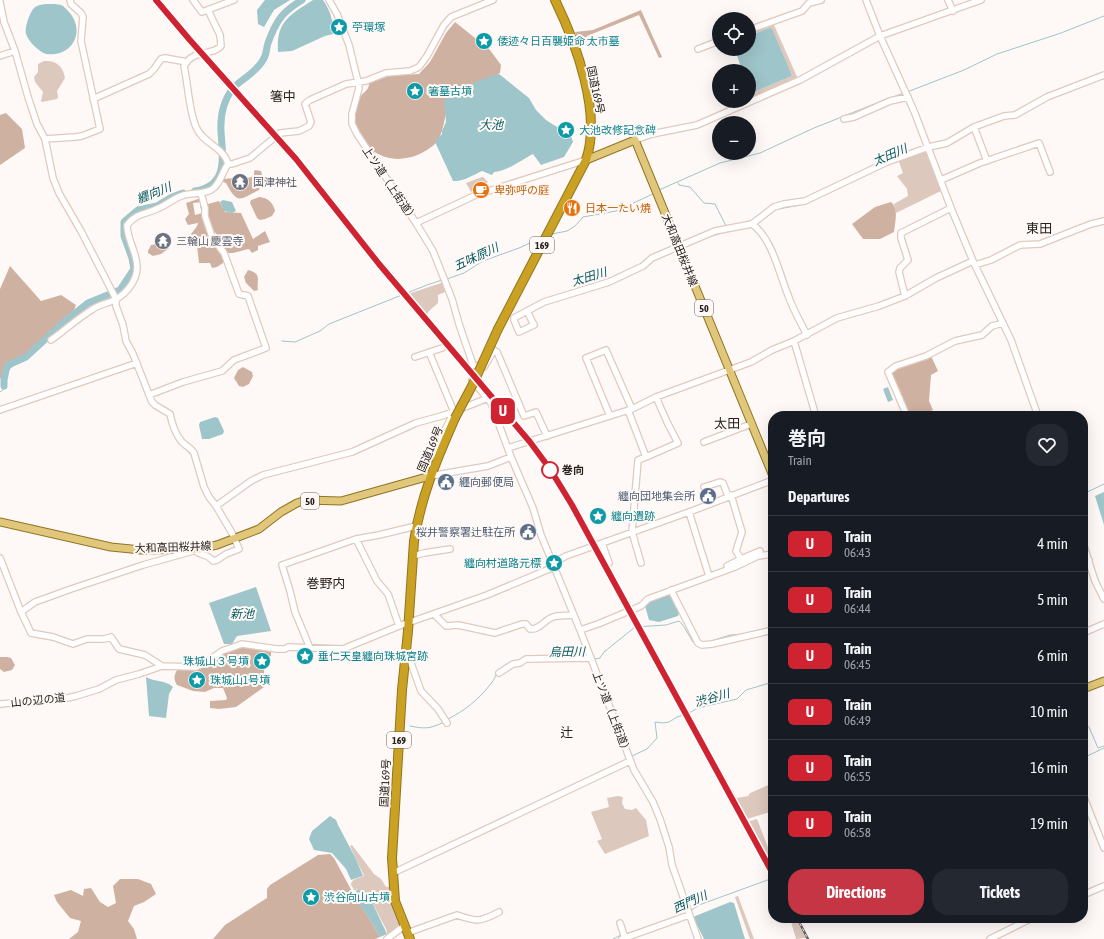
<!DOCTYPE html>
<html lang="en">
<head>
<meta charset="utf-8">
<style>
	body { margin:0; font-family:"Asap Condensed","Noto Sans JP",sans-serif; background:#242831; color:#f1f3f6; height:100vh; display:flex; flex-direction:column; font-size:15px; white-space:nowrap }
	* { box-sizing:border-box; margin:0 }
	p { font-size:13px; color:#9ea1a6 }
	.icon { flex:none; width:22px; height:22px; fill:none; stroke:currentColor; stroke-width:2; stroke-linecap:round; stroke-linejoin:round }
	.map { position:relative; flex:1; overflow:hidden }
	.drawer { position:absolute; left:768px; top:411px; width:320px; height:512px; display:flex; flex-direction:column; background:#171b24; border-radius:16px; box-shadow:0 4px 16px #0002 }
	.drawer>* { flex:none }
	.badge { padding:0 8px; border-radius:6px; font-size:14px; line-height:26px }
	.fabs { position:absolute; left:712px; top:12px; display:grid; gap:8px }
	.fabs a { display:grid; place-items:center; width:44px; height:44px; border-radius:50%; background:#171b24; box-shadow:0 4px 16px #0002; font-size:20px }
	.map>.badge { position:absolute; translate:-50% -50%; box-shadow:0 0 0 2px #fff }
	h2 { padding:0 20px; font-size:15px; line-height:36px }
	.round { display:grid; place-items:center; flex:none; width:42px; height:42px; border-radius:16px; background:#242831 }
	.headline { display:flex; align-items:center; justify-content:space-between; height:68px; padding:0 20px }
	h1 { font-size:19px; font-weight:700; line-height:30px }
	.cta { display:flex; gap:8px; margin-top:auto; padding:8px 20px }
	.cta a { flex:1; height:46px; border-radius:16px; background:#c53543; color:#fff; font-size:16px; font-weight:700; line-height:46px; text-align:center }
	.cta a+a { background:#242831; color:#f1f3f6 }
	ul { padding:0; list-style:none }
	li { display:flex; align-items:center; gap:12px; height:56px; padding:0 20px; border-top:1px solid #363941 }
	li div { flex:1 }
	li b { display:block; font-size:15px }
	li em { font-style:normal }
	li .badge { min-width:44px; font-weight:700; text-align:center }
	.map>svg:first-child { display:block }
</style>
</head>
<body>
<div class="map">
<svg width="1104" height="939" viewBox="0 0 1104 939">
	<rect width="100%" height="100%" fill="#fef9f6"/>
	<!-- green -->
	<path fill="#dcc8bd" d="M772 23 774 25 798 79 751 99 749 97V93V94L792 76 769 28 749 36V32Z
		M44 61C56 60 63 66 65 78L57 91 58 97 57 99 42 102 41 101 43 92 35 82 34 77 38 72V64Z
		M927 149 943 190 896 213 894 204 908 196 907 189 897 176 903 173 898 159Z
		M482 177H483L488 182 471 192 466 183Z
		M444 282 447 291 438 295V303L428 312 427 316 408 294Z
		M724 775 737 798 748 796 750 793 773 783V811L744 820 721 776Z
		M618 796 623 797 622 803 625 809 632 810 636 808 646 820 649 836 605 854 597 841 602 839 591 812 609 807 607 798Z
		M757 819 772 858H771L772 865 770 866 747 822Z
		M352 845 374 874 381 879 386 887 391 886 403 926 388 935 386 929 370 898 364 899 358 888 355 891 351 885C351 879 359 878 364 876L350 846Z
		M738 896 754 939H750L735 897Z
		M790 918H795L806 938 796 939Z"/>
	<!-- forest -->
	<path fill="#cfb1a1" d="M641 10 662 57 659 58 639 15 587 36 580 48 575 32 593 30Z
		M455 22 490 50 501 65 500 73 490 79 449 97C446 109 444 136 435 144 414 163 380 166 363 140 359 134 355 128 355 121 354 114 355 103 360 97 364 91 369 91 369 83L384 76 419 74 430 62 446 33Z
		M6 113 22 129 25 148 0 165V115Z
		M255 170 261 171 263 178 259 190C239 200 238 205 226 183L221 181 222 179 235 178 239 184 243 183 242 180 254 176V172Z
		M259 197C268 198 273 202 275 211L272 216 265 219 260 220 257 218 250 203 251 200Z
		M201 198 202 202 193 203 195 215 202 213 200 206 203 205 206 214 208 204 219 201 225 212 241 213 253 239 265 231 270 242 258 246V250L252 253 249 249C227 254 229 258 214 238L217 236 215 232 210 230V236C203 240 195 245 188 239 190 233 197 229 198 223L188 225 185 219 189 214 186 203Z
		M891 202C899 209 895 222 894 232L880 239H863L852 224 875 207Z
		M211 238 224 256 223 263 217 267 212 268 210 263H199L197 245Z
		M157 244 161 248 168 245 169 248 161 254 153 256 148 253V251L151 245Z
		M10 266 41 301 61 295 76 305 68 325 49 338 38 348 11 368 0 379V289Z
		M248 270C263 274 256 281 258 290L254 291 246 283 244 277Z
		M931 356 938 371 931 375 929 401 933 410 918 416H910L891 372 900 366Z
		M243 367 252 372 253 376 249 384 243 387 239 386 234 378 238 370Z
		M240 646 271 651V656L264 659V687L236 707 219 709 210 708V701L226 700 227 698 223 688H214L205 692 193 691 177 685C173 679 174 674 178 669L195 668 219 655Z
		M0 657H7L11 658 15 665 12 670 4 672 0 669Z
		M330 854 334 858 354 895 372 923 380 937 375 939H213L225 925 267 898V889L270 885 318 855Z
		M120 879H138L151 884 156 894 144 902 134 906 128 921 134 929 137 939H69L78 932 81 921 70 918 57 902 54 895 71 890 83 896 84 889 91 888 100 902 108 907 116 903 113 886Z"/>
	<!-- water -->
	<path fill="#9ec5ca" d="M265 0H290L274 10 264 27 258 24 257 10Z
		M313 0H323C331 12 333 20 333 34L325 36 292 51 278 52C276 21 290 15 313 0Z
		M52 4C55 4 58 4 61 5 64 6 66 9 68 11 86 29 74 57 47 54 40 53 28 41 26 34 24 28 30 12 34 8 38 4 46 4 52 4Z
		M769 28 772 29 792 76 749 94V71H742L735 49H749V36Z
		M499 74 529 98 536 110 546 120 571 136 573 142 564 157 541 165 533 154C523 159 506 172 494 172L492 175 482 171C473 175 463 182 453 181L436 144V140L442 134V131L446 122 444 101C460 87 479 80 499 74Z
		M223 200 232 202 236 211 232 213 224 211 220 202Z
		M888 387 893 400 888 402 883 389Z
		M215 417 218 418 224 431 223 434 209 439H202L199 425 200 422Z
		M1104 492V525L1095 496Z
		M256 587 271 631 237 636 232 644H224L209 603Z
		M666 594 670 595 679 613 678 616 659 622 649 620 645 606 647 603Z
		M146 677C154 682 166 680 173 687L169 694 166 718 149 716Z
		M330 816 336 820 338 825 356 859 363 876 351 880 346 869 332 853 314 850 309 839 312 831Z
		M358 888 364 899 368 897 370 898 387 934 380 937 372 923 354 896Z
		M730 902 734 903 745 939H704L693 917Z"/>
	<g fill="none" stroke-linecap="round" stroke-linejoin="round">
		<!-- stream -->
		<path stroke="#9ec5ca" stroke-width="1" d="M907 92 964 70 997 54 1061 33 1104 16
			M1056 97 1101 79H1104
			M890 98 904 93
			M1003 119 1010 118
			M977 129 989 124
			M886 165 926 151
			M678 183 679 185 690 187 704 203 715 204 726 226
			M659 190 720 163 760 153 814 128 887 99
			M773 210 800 205
			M552 234 567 231 575 226 583 217 616 211 653 194
			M708 237 726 232
			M447 279 464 273 483 261 519 248 541 238
			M282 341 295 342 320 331 329 324 427 285 442 280
			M0 392 4 389V386
			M1083 494 1104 484
			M757 631 773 626
			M711 641 730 635 745 634
			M594 659 600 658 604 652 635 627 666 625 679 621C684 625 689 636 693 642H696
			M448 719C464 711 478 700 489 686 499 675 493 671 509 663
			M1083 723 1089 727 1098 748 1104 746
			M410 726C425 729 430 729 444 722
			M632 756 647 749 657 738 655 722 663 723 669 722 677 717 687 714 698 708 737 699 746 690 773 682
			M1083 758 1104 748
			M690 911 699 905 773 878
			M626 934 678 916
			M613 939 621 935"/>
		<!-- river -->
		<path stroke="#9ec5ca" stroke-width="7" d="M234 87C243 79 257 71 263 60 267 54 266 49 268 43 276 21 282 12 302 0
			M195 191C228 186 223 157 221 132 220 116 224 100 233 88
			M4 386V380L6 370 8 365 26 357 64 322 88 303 120 290 134 269 132 258 124 236V222L138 210 157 206 172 197 183 193"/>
		<!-- minor casing -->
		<g stroke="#e1c9bd" stroke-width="8">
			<path id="minor" d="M193 0 202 12 234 0
				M329 0 337 14 349 45 358 82 359 88 352 114V124L357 134 416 223 433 251 452 299 459 324 473 365 484 367 494 350 497 352 524 416 536 412 547 436
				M866 0 880 36 914 111 951 208 973 261 1011 340 1038 416
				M948 0 953 11
				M0 2 4 22 15 51 28 97 37 124 45 139 53 178 59 193 82 233 116 299V306L123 325 126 341 133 354 152 402 155 405 170 414C172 424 175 434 182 442 186 446 191 448 194 453L204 487 209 497 216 506 232 533 239 549 226 554 217 560 213 561C208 554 202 556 195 551
				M208 10 220 35 221 46C211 57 194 48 184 66 188 84 189 111 196 127 202 143 224 147 228 164
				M749 30 802 11 809 3 821 0
				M698 49 719 41
				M0 56 15 51
				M93 99 149 74 154 69 161 59 165 58 187 62
				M844 119 854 117 890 101 908 97
				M974 127 987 161
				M45 139 75 137 82 136 100 129 81 41 83 17 81 13 71 4 70 0
				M635 140 652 134 697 125 800 80 880 36 981 0
				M228 164H232L250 158 280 133 299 131 309 126 311 122 305 104 310 100 346 84 366 81 386 73 410 71 419 67 427 56 444 25 451 17 493 0
				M941 180 980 163 1039 143 1050 172
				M416 223 476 195 586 160
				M752 224C772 238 779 273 788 295 793 309 800 322 807 335
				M975 265 991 260 1020 245 1040 244 1091 224 1104 221
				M905 296 899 272 900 268 908 260 901 238V233L951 208
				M527 311 534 325 519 332 514 320V318L544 302 609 282 643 266 652 258 715 231 752 224 774 207 784 204 805 201 887 162 929 147 947 143 974 127 1004 116 1015 115 1047 97 1104 75
				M51 340C65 330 78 318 93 309 98 305 104 304 110 302 124 297 137 282 137 267 137 252 127 240 127 225 138 212 145 215 159 208 168 204 174 198 184 195 193 193 203 194 211 190 220 185 222 172 228 164
				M794 341 815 413 818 416
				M429 352 454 412 435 450 437 458
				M415 357 442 348
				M472 380 491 403 511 457 533 508 541 535 580 630 634 770 653 802 660 819 669 847 672 865 698 939
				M149 395 183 382 222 371 234 360 266 348 248 296 239 294 224 253 212 237 205 216V208L201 193
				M0 410 137 363
				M628 410 646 457 638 460 632 532 641 563
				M610 416 586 358 606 350 632 409
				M907 416 888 372 896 366 926 356 955 341 982 335 992 326 1003 323
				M704 442 751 424
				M508 448 632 409 656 397 751 362 772 350 794 341 837 318 879 306 905 296 936 278 973 261
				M646 457 678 443 667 422 656 397
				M430 476 488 466 511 457
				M704 487 720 482 723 483 728 496
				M216 506 251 481 263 475 352 452 416 423 445 415 488 398
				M689 512 709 576
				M356 539 377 581 388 594 399 626
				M602 543 609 563
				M1083 543 1095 581 1104 599
				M413 556 424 553 450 549
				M0 558 21 612 31 633 53 637 73 644 87 639H104L111 637 119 649 145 655 162 666
				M741 559 760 551
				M553 563 566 556 689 512 773 480
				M1083 563 1089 560
				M727 566 741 559 736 551 742 532 731 495
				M671 590 698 643 702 645 712 644 773 630
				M21 612 35 602 71 589 143 565 193 551
				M434 614 446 626 458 625 495 633 522 624H526L530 629C540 630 544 620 553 617 559 615 566 616 573 615
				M580 630 598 624 641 606 648 599 735 567 758 556 773 554
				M1083 633 1104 624
				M310 648 295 612 290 591 282 565 356 539 379 535 416 526
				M406 655 411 663 421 691 438 709 447 723
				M499 673 513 664 520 663 526 659 591 658
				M0 704 63 699 76 696 99 689 116 680 139 674 162 666 196 667 208 661 222 651 242 644 277 649H285L288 647 343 649 399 626 487 595 554 567
				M1083 795 1104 848
				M393 873 630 761
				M1083 895 1104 886
				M620 923 625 938
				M407 933 457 915C477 922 480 922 499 912
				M387 939 404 926
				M622 939 689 915
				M990 939 1032 918"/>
		</g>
		<!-- major casing -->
		<g stroke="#927421" stroke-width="9">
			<path id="major" d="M586 160 635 140 773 476
				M0 522 111 547 141 550 199 549 217 545 259 529 281 512 297 503 306 500 341 501 430 476
				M1083 689 1104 681"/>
		</g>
		<!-- highway casing -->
		<g stroke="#927421" stroke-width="10">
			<path id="highway" d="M498 329 586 160C602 113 576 43 555 0
				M410 939 395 901 392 858 402 690 408 631 414 541C421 496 437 459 455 418"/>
		</g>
		<!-- minor -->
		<use href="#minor" stroke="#fff" stroke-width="5.5"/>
		<!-- major -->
		<use href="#major" stroke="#e0c77b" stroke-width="7"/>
		<!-- highway -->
		<use href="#highway" stroke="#cba123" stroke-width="8"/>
		<!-- rail casing -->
		<g stroke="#69615e" stroke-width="2.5">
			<path id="rail" d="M156 0 189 39 297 159 379 264 540 456 558 481 572 505 773 874
				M797 918 808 939"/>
		</g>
		<!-- rail -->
		<use href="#rail" stroke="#fef9f6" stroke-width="1" stroke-dasharray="3" stroke-linecap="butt"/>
		<!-- highway-bridge casing -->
		<g stroke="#927421" stroke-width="10" stroke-linecap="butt">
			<path id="highway-bridge" d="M455 418 473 384 498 329"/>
		</g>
		<!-- highway-bridge -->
		<use href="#highway-bridge" stroke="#cba123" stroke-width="8"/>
	</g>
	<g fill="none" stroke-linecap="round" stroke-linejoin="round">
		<!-- line casing -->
		<g stroke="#fff" stroke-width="9">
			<path id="line" d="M156 0 189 39 296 159 379 264 530 442 550 469 572 505 773 874"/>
		</g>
		<!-- line -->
		<use href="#line" stroke="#d02332" stroke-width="6"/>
	</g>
	<!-- icons -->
	<defs>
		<g id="sight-disc" transform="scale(0.9)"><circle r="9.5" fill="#0f9aa8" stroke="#fef9f6"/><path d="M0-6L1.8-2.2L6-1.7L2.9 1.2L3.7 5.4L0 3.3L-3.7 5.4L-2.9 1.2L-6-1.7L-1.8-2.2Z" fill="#fff"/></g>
		<g id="temple-disc" transform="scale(0.9)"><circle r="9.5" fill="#6b7280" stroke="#fef9f6"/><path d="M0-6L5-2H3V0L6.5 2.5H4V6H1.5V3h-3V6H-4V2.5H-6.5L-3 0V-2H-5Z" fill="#fff"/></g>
		<g id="cafe-disc" transform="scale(0.9)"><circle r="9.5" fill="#e8710a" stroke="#fef9f6"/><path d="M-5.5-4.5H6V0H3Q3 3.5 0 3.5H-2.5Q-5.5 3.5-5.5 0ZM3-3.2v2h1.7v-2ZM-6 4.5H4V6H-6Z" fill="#fff"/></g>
		<g id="restaurant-disc" transform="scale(0.9)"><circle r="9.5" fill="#e8710a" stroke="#fef9f6"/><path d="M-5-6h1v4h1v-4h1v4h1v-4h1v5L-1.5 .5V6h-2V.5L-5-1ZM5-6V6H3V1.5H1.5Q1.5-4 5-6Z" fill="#fff"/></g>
		<g id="civic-disc" transform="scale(0.9)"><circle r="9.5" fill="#5c6f8a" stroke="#fef9f6"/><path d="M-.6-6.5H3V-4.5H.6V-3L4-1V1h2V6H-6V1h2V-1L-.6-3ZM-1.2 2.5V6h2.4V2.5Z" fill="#fff"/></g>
	</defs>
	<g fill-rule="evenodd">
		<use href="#sight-disc" x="339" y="27"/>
		<use href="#sight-disc" x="484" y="41"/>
		<use href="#sight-disc" x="415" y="91"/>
		<use href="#sight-disc" x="566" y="130"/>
		<use href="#temple-disc" x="240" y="182"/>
		<use href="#cafe-disc" x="481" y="190"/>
		<use href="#restaurant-disc" x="572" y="208"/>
		<use href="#temple-disc" x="163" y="241"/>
		<use href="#civic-disc" x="446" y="482"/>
		<use href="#civic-disc" x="708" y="496"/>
		<use href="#sight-disc" x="598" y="516"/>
		<use href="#civic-disc" x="528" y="532"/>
		<use href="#sight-disc" x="554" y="563"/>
		<use href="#sight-disc" x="305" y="656"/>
		<use href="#sight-disc" x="262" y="661"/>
		<use href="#sight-disc" x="197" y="680"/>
		<use href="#sight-disc" x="311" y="897"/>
	</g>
	<!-- markers -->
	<circle fill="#fff" stroke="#d02332" stroke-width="2" cx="550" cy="470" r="8"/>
	<g text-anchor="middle" stroke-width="4" stroke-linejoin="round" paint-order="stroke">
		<!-- shield labels -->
		<g fill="#fef9f6" stroke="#69615d" stroke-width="1">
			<rect x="530" y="237" width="24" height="16" rx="3"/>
			<rect x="695" y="300" width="18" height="16" rx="3"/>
			<rect x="301" y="493" width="18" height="16" rx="3"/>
			<rect x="387" y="732" width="24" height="16" rx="3"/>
		</g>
		<g font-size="10" font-weight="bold" fill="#29201c">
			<text x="542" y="249">169</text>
			<text x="704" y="312">50</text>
			<text x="310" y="505">50</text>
			<text x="399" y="744">169</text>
		</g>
		<!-- culture labels -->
		<g font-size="11" fill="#0d838f" stroke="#fef9f6" text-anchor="start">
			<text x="352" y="31">苧環塚</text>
			<text x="497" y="45">倭迹々日百襲姫命 太市墓</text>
			<text x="428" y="95">箸墓古墳</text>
			<text x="579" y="134">大池改修記念碑</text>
			<text x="611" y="520">纏向遺跡</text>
			<text x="541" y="567" text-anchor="end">纏向村道路元標</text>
			<text x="318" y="660">垂仁天皇纏向珠城宮跡</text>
			<text x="249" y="665" text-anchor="end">珠城山３号墳</text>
			<text x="210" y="684">珠城山1号墳</text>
			<text x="324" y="901">渋谷向山古墳</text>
		</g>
		<!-- street labels -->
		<g font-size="11" fill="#29201c" stroke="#fef9f6">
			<text transform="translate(596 90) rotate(78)" y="4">国道169号</text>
			<text transform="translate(390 184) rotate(56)" y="4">上ツ道（上街道）</text>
			<text transform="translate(680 250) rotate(68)" y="4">大和高田桜井線</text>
			<text transform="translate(430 449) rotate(-67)" y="4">国道169号</text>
			<text transform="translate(173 547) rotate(-2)" y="4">大和高田桜井線</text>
			<text transform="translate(38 700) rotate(-6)" y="4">山の辺の道</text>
			<text transform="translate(612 713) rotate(69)" y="4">上ツ道（上街道）</text>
			<text transform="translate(385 783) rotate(-87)" y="4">国道169号</text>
		</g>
		<!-- worship labels -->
		<g font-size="11" fill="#5b616d" stroke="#fef9f6" text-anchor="start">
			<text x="253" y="186">国津神社</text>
			<text x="176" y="245">三輪山 慶雲寺</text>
		</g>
		<!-- food labels -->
		<g font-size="11" fill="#c56008" stroke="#fef9f6" text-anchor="start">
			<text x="494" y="194">卑弥呼の庭</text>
			<text x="585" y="212">日本一たい焼</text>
		</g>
		<!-- stop labels -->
		<g font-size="11" font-weight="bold" fill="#29201c" stroke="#fef9f6" text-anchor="start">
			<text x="562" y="474">巻向</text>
		</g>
		<!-- service labels -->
		<g font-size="11" fill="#4e5e75" stroke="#fef9f6" text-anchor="end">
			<text x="459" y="486" text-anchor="start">纒向郵便局</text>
			<text x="695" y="500">纏向団地集会所</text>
			<text x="515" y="536">桜井警察署辻駐在所</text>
		</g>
		<!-- water labels -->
		<g font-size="12" font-style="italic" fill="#045961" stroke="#fef9f6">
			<text x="491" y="129">大池</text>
			<text transform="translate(890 155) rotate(-23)" y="4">太田川</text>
			<text transform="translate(154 193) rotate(-22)" y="4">纒向川</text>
			<text transform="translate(476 257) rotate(-25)" y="4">五味原川</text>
			<text transform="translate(589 277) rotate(-17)" y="4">太田川</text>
			<text x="242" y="618">新池</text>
			<text transform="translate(567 652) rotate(-1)" y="4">烏田川</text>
			<text transform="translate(712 698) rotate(-16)" y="4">渋谷川</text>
			<text transform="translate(690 902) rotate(-24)" y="4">西門川</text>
		</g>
		<!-- quarter labels -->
		<g font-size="13" fill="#29201c" stroke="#fef9f6">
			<text x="283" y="101">箸中</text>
			<text x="1039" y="233">東田</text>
			<text x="727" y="428">太田</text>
			<text x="326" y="588">巻野内</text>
			<text x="567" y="737">辻</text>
		</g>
	</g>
</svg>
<div class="fabs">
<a><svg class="icon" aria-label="locate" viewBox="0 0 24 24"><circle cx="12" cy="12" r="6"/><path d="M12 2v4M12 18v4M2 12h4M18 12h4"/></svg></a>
<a>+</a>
<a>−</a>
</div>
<b class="badge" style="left:503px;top:411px;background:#d02332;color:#fff">U</b>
<section class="drawer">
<div class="headline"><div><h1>巻向</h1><p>Train</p></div><a class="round"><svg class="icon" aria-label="heart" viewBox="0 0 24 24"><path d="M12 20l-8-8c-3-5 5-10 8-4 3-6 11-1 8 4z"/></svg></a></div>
<h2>Departures</h2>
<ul>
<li><span class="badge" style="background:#d02332;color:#fff">U</span><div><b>Train</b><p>06:43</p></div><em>4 min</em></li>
<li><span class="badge" style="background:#d02332;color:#fff">U</span><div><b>Train</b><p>06:44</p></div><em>5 min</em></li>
<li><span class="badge" style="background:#d02332;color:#fff">U</span><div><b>Train</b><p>06:45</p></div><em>6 min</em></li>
<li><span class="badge" style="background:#d02332;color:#fff">U</span><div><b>Train</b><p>06:49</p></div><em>10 min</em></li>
<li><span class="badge" style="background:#d02332;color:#fff">U</span><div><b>Train</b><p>06:55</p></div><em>16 min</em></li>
<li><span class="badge" style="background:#d02332;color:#fff">U</span><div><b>Train</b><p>06:58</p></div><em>19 min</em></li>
</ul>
<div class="cta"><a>Directions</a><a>Tickets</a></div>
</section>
</div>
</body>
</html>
